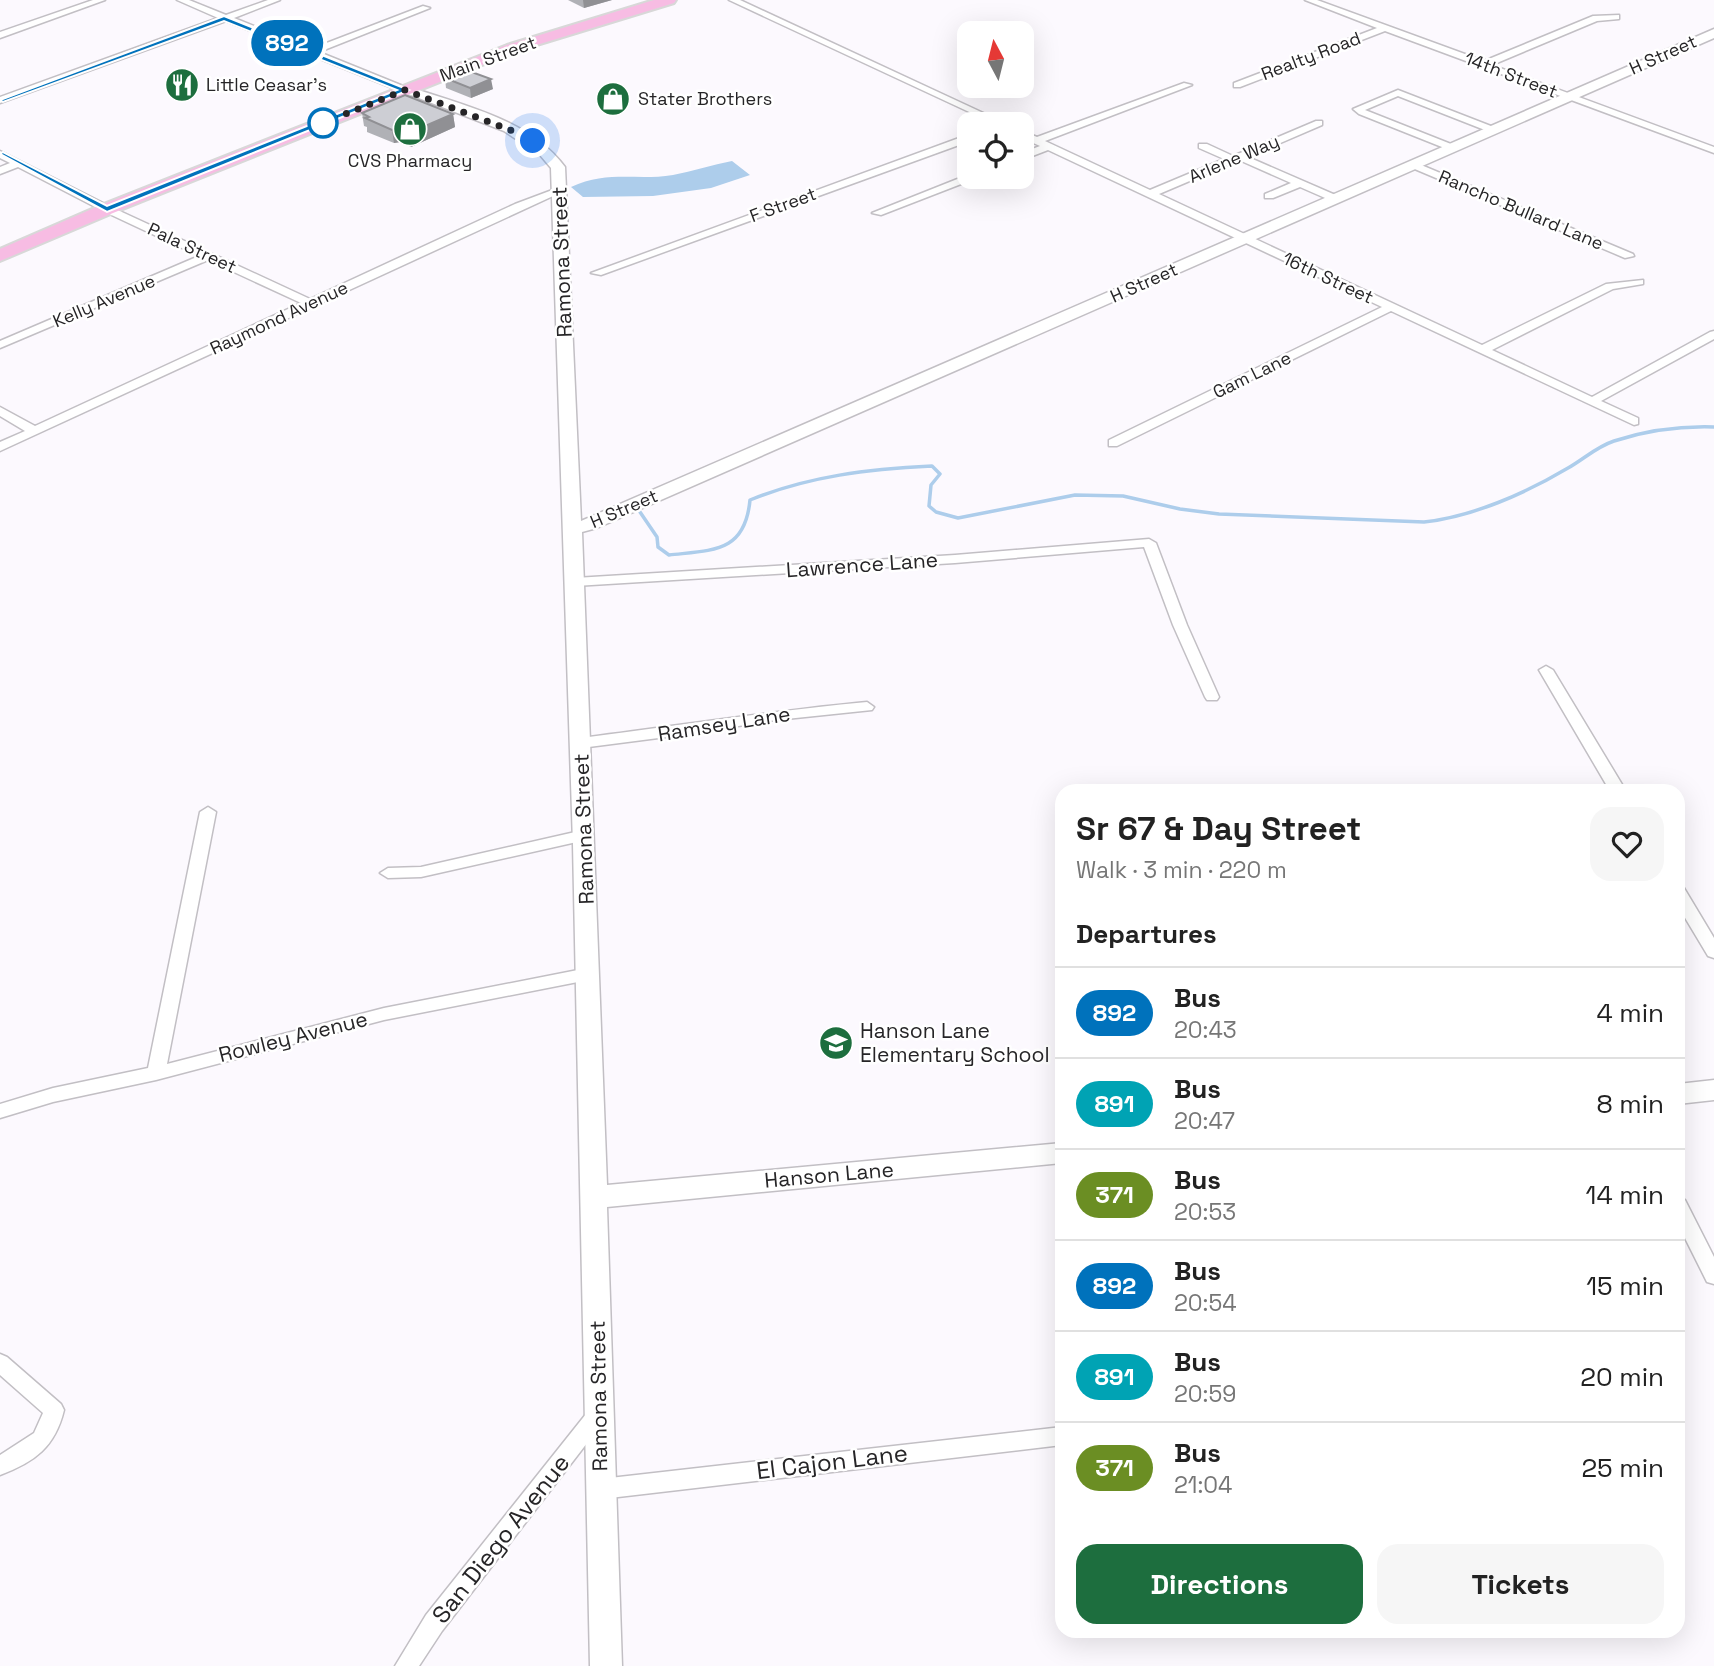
<!DOCTYPE html>
<html lang="en">
<head>
<meta charset="utf-8">
<style>
	body { margin:0; font-family:"Space Grotesk",sans-serif; background:#f6f6f6; color:#222; height:100vh; display:flex; flex-direction:column; font-size:26px; white-space:nowrap }
	* { box-sizing:border-box; margin:0 }
	p { font-size:23px; color:#767676 }
	.icon { flex:none; width:38px; height:38px; fill:none; stroke:currentColor; stroke-width:2; stroke-linecap:round; stroke-linejoin:round }
	.map { position:relative; flex:1; overflow:hidden }
	.drawer { position:absolute; left:1055px; top:784px; width:630px; height:854px; display:flex; flex-direction:column; background:#fff; border-radius:21px; box-shadow:0 7px 28px #0002 }
	.drawer>* { flex:none }
	.badge { padding:0 14px; border-radius:23px; font-size:24px; line-height:46px }
	.needle { width:46px; rotate:353deg }
	.buttons { position:absolute; left:957px; top:21px; display:grid; gap:14px }
	.buttons a { display:grid; place-items:center; width:77px; height:77px; border-radius:14px; background:#fff; box-shadow:0 7px 28px #0002; font-size:35px }
	.you { position:absolute; width:35px; height:35px; margin:-18px; border:5px solid #fff; border-radius:50%; background:#1a73e8; box-shadow:0 0 0 10px #1a73e833 }
	.map>.badge { position:absolute; translate:-50% -50%; box-shadow:0 0 0 4px #fff }
	h2 { padding:0 21px; font-size:26px; line-height:63px }
	.round { display:grid; place-items:center; flex:none; width:74px; height:74px; border-radius:21px; background:#f6f6f6 }
	.overview { display:flex; align-items:center; justify-content:space-between; height:119px; padding:0 21px }
	h1 { font-size:33px; font-weight:600; line-height:52px }
	.cta { display:flex; gap:14px; margin-top:auto; padding:14px 21px }
	.cta a { flex:1; height:80px; border-radius:21px; background:#1d6e3e; color:#fff; font-size:28px; font-weight:600; line-height:80px; text-align:center }
	.cta a+a { background:#f6f6f6; color:#222 }
	ul { padding:0; list-style:none }
	li { display:flex; align-items:center; gap:21px; height:91px; padding:0 21px; border-top:2px solid #e0e0e0 }
	li div { flex:1 }
	li b { display:block; font-size:26px }
	li em { font-style:normal }
	li .badge { min-width:77px; font-weight:700; text-align:center }
	.map>svg:first-child { display:block }
</style>
</head>
<body>
<div class="map">
<svg width="1714" height="1666" viewBox="0 0 1714 1666">
	<rect width="100%" height="100%" fill="#fcf9fe"/>
	<!-- water -->
	<path fill="#adcdeb" d="M732 161 750 175 711 188 653 196 583 197 571 187C608 170 637 181 673 175 693 171 712 165 732 161Z"/>
	<g fill="none" stroke-linecap="round" stroke-linejoin="round">
		<!-- stream -->
		<path stroke="#adcdeb" stroke-width="3.5" d="M640 512 657 537 658 547 669 555C713 550 745 553 750 500 809 476 869 469 932 466L940 474 931 485 929 506 936 512 958 518 1075 495 1123 496 1180 509 1219 514 1424 522C1472 517 1526 493 1568 468 1584 459 1596 447 1614 441 1645 431 1682 426 1714 427"/>
		<!-- street casing -->
		<g stroke="#c2bfc4" stroke-width="3">
			<path id="street" d="M93 0H105L0 38V32Z
				M177 0H189L226 15 268 0H280L234 18 311 49 423 6 430 8 319 52 408 88V92L405 93 226 21 0 103V97L218 18Z
				M729 0H740L1007 124H995Z
				M1305 0H1317L1484 61 1593 16 1619 15V19L1597 21 1492 65 1714 147V153L1385 31 1240 87H1234V83L1377 28Z
				M1184 83 1192 85 1045 141 1150 190 1224 159 1199 148V144H1207L1233 156 1316 121H1322V125L1248 157 1340 197V201H1332L1300 187 1273 198H1265V194L1291 183 1239 160 1159 194 1482 345 1606 284 1643 280V284L1613 289 1492 350 1592 397 1710 332 1714 331V339L1601 401 1638 418V424L1634 425 1391 311 1117 446H1109V440L1382 307 1048 150 1022 160V153L1040 146 1022 138V131L1037 137Z
				M1398 90 1496 128 1498 130 1490 132 1398 96 1365 110 1456 146V150L1452 151 1359 114 1353 109Z
				M970 134V141L601 275 591 273Z
				M0 151 111 207 310 299 515 204 555 189 564 191 0 451V442L25 431 0 416V407L35 426 301 303 208 260 0 348V341L199 256 103 211 18 167 0 174V167L10 163 0 158Z
				M1414 162 1633 254 1634 256 1625 258 1410 167 1409 165Z
				M970 174V177H975L974 179 881 215 872 213Z
				M1149 539 1156 543 1187 625 1219 697 1217 700H1207L1205 697 1173 625 1144 547 955 563 575 586 568 582 575 578 955 555Z
				M1546 666 1553 670 1626 791H1610L1539 670Z
				M867 702 874 707 872 710 767 721 705 732 581 748 574 743 581 738C676 726 771 711 867 702Z
				M208 807 216 812 167 1064 384 1008 588 968 594 970 596 974 594 978 588 980 384 1020 156 1080 53 1102 0 1118V1104L53 1088 148 1068 200 812Z
				M584 830 590 831 592 835 590 839 421 877 388 878 380 873 388 868 421 867Z
				M1678 886 1684 888 1714 938V958L1708 956 1678 906Z
				M1678 1198 1685 1200 1714 1257V1284L1707 1282 1678 1224Z
				M0 1354 7 1357 61 1404 64 1410C55 1447 35 1462 0 1475V1455L34 1433 43 1413 0 1375Z
				M597 1406 604 1409 607 1415 604 1421 442 1631 419 1666H395L426 1615 590 1409Z
				M1062 1427V1445L601 1499 593 1496 590 1489 593 1482 601 1479Z"/>
		</g>
		<!-- secondary casing -->
		<g stroke="#c2bfc4" stroke-width="3">
			<path id="secondary" d="M1714 29V38L597 528 582 532 607 1185 1062 1143V1163L607 1207 622 1666H590L573 844 551 168 540 155 504 131 398 90 405 86 410 87C464 106 529 119 565 167L581 521Z
				M1714 1080V1100L1678 1104V1084Z"/>
		</g>
		<!-- primary casing -->
		<g stroke="#d8d8d8" stroke-width="4">
			<path id="primary" d="M654 0H676L674 3 517 51 113 213 0 261V249L101 205 507 45Z"/>
		</g>
		<!-- street -->
		<use href="#street" fill="#fff" fill-rule="evenodd"/>
		<!-- secondary -->
		<use href="#secondary" fill="#fff" fill-rule="evenodd"/>
		<!-- primary -->
		<use href="#primary" fill="#f7bce3" fill-rule="evenodd"/>
	</g>
	<!-- wall -->
	<path fill="#b0b1b6" d="M568 0H612L584 8Z
		M445 78 493 89 471 98 446 88Z
		M362 113 453 114 455 127 411 147 400 142 394 143 367 132V127L364 126Z"/>
	<!-- shaded-wall -->
	<path fill="#909094" d="M583 0H612L584 8Z
		M491 79 493 89 471 98 470 88Z
		M453 114 455 127 411 147 409 133Z
		M398 128 400 142 394 143 392 130Z"/>
	<!-- building -->
	<path fill="#cdced4" stroke="#909094" stroke-width="2" d="M466 70 491 79 470 88 445 78Z
		M405 95 453 114 409 133 398 128 392 130 365 118 369 117 362 113Z"/>
	<!-- line -->
	<path fill="#0072bc" stroke="#fff" stroke-width="2" d="M224 16 409 90 107 212 0 154 3 152 107 206 397 90 224 21 3 102 0 100Z"/>
	<g fill="none" stroke-linecap="round" stroke-linejoin="round">
		<!-- walk -->
		<path stroke="#262527" stroke-width="7" stroke-dasharray="0 12.6" d="M323 123 405 90 526 136 533 141"/>
	</g>
	<!-- icons -->
	<defs>
		<g id="restaurant-disc" transform="scale(1.75)"><circle r="9.5" fill="#1d6e3e" stroke="#fff"/><path d="M-5-6h1v4h1v-4h1v4h1v-4h1v5L-1.5 .5V6h-2V.5L-5-1ZM5-6V6H3V1.5H1.5Q1.5-4 5-6Z" fill="#fff"/></g>
		<g id="shop-disc" transform="scale(1.75)"><circle r="9.5" fill="#1d6e3e" stroke="#fff"/><path d="M-5-2.5h2.3a2.7 3.5 0 0 1 5.4 0H5L5.5 6h-11ZM-1.5-2.5h3a1.5 2.3 0 0 0-3 0Z" fill="#fff"/></g>
		<g id="school-disc" transform="scale(1.75)"><circle r="9.5" fill="#1d6e3e" stroke="#fff"/><path d="M0-5L7-2L0 1L-7-2ZM-4 1L0 2.5L4 1V4Q0 6-4 4Z" fill="#fff"/></g>
	</defs>
	<g fill-rule="evenodd">
		<use href="#restaurant-disc" x="182" y="85"/>
		<use href="#shop-disc" x="613" y="99"/>
		<use href="#shop-disc" x="410" y="129"/>
		<use href="#school-disc" x="836" y="1043"/>
	</g>
	<!-- markers -->
	<circle fill="#fff" stroke="#0072bc" stroke-width="3.5" cx="323" cy="123" r="14"/>
	<g text-anchor="middle" stroke-width="5" stroke-linejoin="round" paint-order="stroke">
		<!-- far-street labels -->
		<g font-size="18" fill="#262527" stroke="#fff">
			<text transform="translate(1663 55) rotate(-24)" y="6">H Street</text>
			<text transform="translate(1311 56) rotate(-21)" y="6">Realty Road</text>
			<text transform="translate(488 59) rotate(-20)" y="6">Main Street</text>
			<text transform="translate(1511 75) rotate(21)" y="6">14th Street</text>
			<text transform="translate(1234 159) rotate(-23)" y="6">Arlene Way</text>
			<text transform="translate(783 205) rotate(-20)" y="6">F Street</text>
			<text transform="translate(1521 210) rotate(23)" y="6">Rancho Bullard Lane</text>
			<text transform="translate(192 248) rotate(25)" y="6">Pala Street</text>
			<text transform="translate(1328 278) rotate(25)" y="6">16th Street</text>
			<text transform="translate(1144 283) rotate(-24)" y="6">H Street</text>
			<text transform="translate(104 301) rotate(-23)" y="6">Kelly Avenue</text>
			<text transform="translate(279 318) rotate(-25)" y="6">Raymond Avenue</text>
			<text transform="translate(1252 375) rotate(-26)" y="6">Gam Lane</text>
			<text transform="translate(624 509) rotate(-23)" y="6">H Street</text>
		</g>
		<!-- far-poi labels -->
		<g font-size="18" fill="#262527" stroke="#fff" text-anchor="start">
			<text x="206" y="91">Little Ceasar's</text>
			<text x="638" y="105">Stater Brothers</text>
			<text x="410" y="167" text-anchor="middle">CVS Pharmacy</text>
		</g>
		<!-- street labels -->
		<g font-size="21" fill="#262527" stroke="#fff">
			<text transform="translate(562 262) rotate(-92)" y="7">Ramona Street</text>
			<text transform="translate(862 565) rotate(-4)" y="7">Lawrence Lane</text>
			<text transform="translate(724 724) rotate(-9)" y="7">Ramsey Lane</text>
			<text transform="translate(584 829) rotate(-92)" y="7">Ramona Street</text>
			<text transform="translate(293 1037) rotate(-14)" y="7">Rowley Avenue</text>
			<text transform="translate(829 1175) rotate(-5)" y="7">Hanson Lane</text>
			<text transform="translate(599 1396) rotate(-91)" y="7">Ramona Street</text>
		</g>
		<!-- poi labels -->
		<g font-size="21" fill="#262527" stroke="#fff" text-anchor="start">
			<text x="860" y="1038">Hanson Lane<tspan x="860" dy="24">Elementary School</tspan></text>
		</g>
		<!-- near-street labels -->
		<g font-size="24" fill="#262527" stroke="#fff">
			<text transform="translate(832 1462) rotate(-7)" y="8">El Cajon Lane</text>
			<text transform="translate(501 1539) rotate(-52)" y="8">San Diego Avenue</text>
		</g>
	</g>
</svg>
<div class="buttons">
<a><svg class="needle" viewBox="-14 -14 28 28"><path d="M0-13l5 13h-10z" fill="#e53935"/><path d="M0 13l5-13h-10z" fill="#767676"/></svg></a>
<a><svg class="icon" aria-label="locate" viewBox="0 0 24 24"><circle cx="12" cy="12" r="6"/><path d="M12 2v4M12 18v4M2 12h4M18 12h4"/></svg></a>
</div>
<div class="you" style="left:533px;top:141px"></div>
<b class="badge" style="left:287px;top:43px;background:#0072bc;color:#fff">892</b>
<section class="drawer">
<div class="overview"><div><h1>Sr 67 &amp; Day Street</h1><p>Walk · 3 min · 220 m</p></div><a class="round"><svg class="icon" aria-label="heart" viewBox="0 0 24 24"><path d="M12 20l-8-8c-3-5 5-10 8-4 3-6 11-1 8 4z"/></svg></a></div>
<h2>Departures</h2>
<ul>
<li><span class="badge" style="background:#0072bc;color:#fff">892</span><div><b>Bus</b><p>20:43</p></div><em>4 min</em></li>
<li><span class="badge" style="background:#00a3b4;color:#fff">891</span><div><b>Bus</b><p>20:47</p></div><em>8 min</em></li>
<li><span class="badge" style="background:#6b8e23;color:#fff">371</span><div><b>Bus</b><p>20:53</p></div><em>14 min</em></li>
<li><span class="badge" style="background:#0072bc;color:#fff">892</span><div><b>Bus</b><p>20:54</p></div><em>15 min</em></li>
<li><span class="badge" style="background:#00a3b4;color:#fff">891</span><div><b>Bus</b><p>20:59</p></div><em>20 min</em></li>
<li><span class="badge" style="background:#6b8e23;color:#fff">371</span><div><b>Bus</b><p>21:04</p></div><em>25 min</em></li>
</ul>
<div class="cta"><a>Directions</a><a>Tickets</a></div>
</section>
</div>
</body>
</html>
